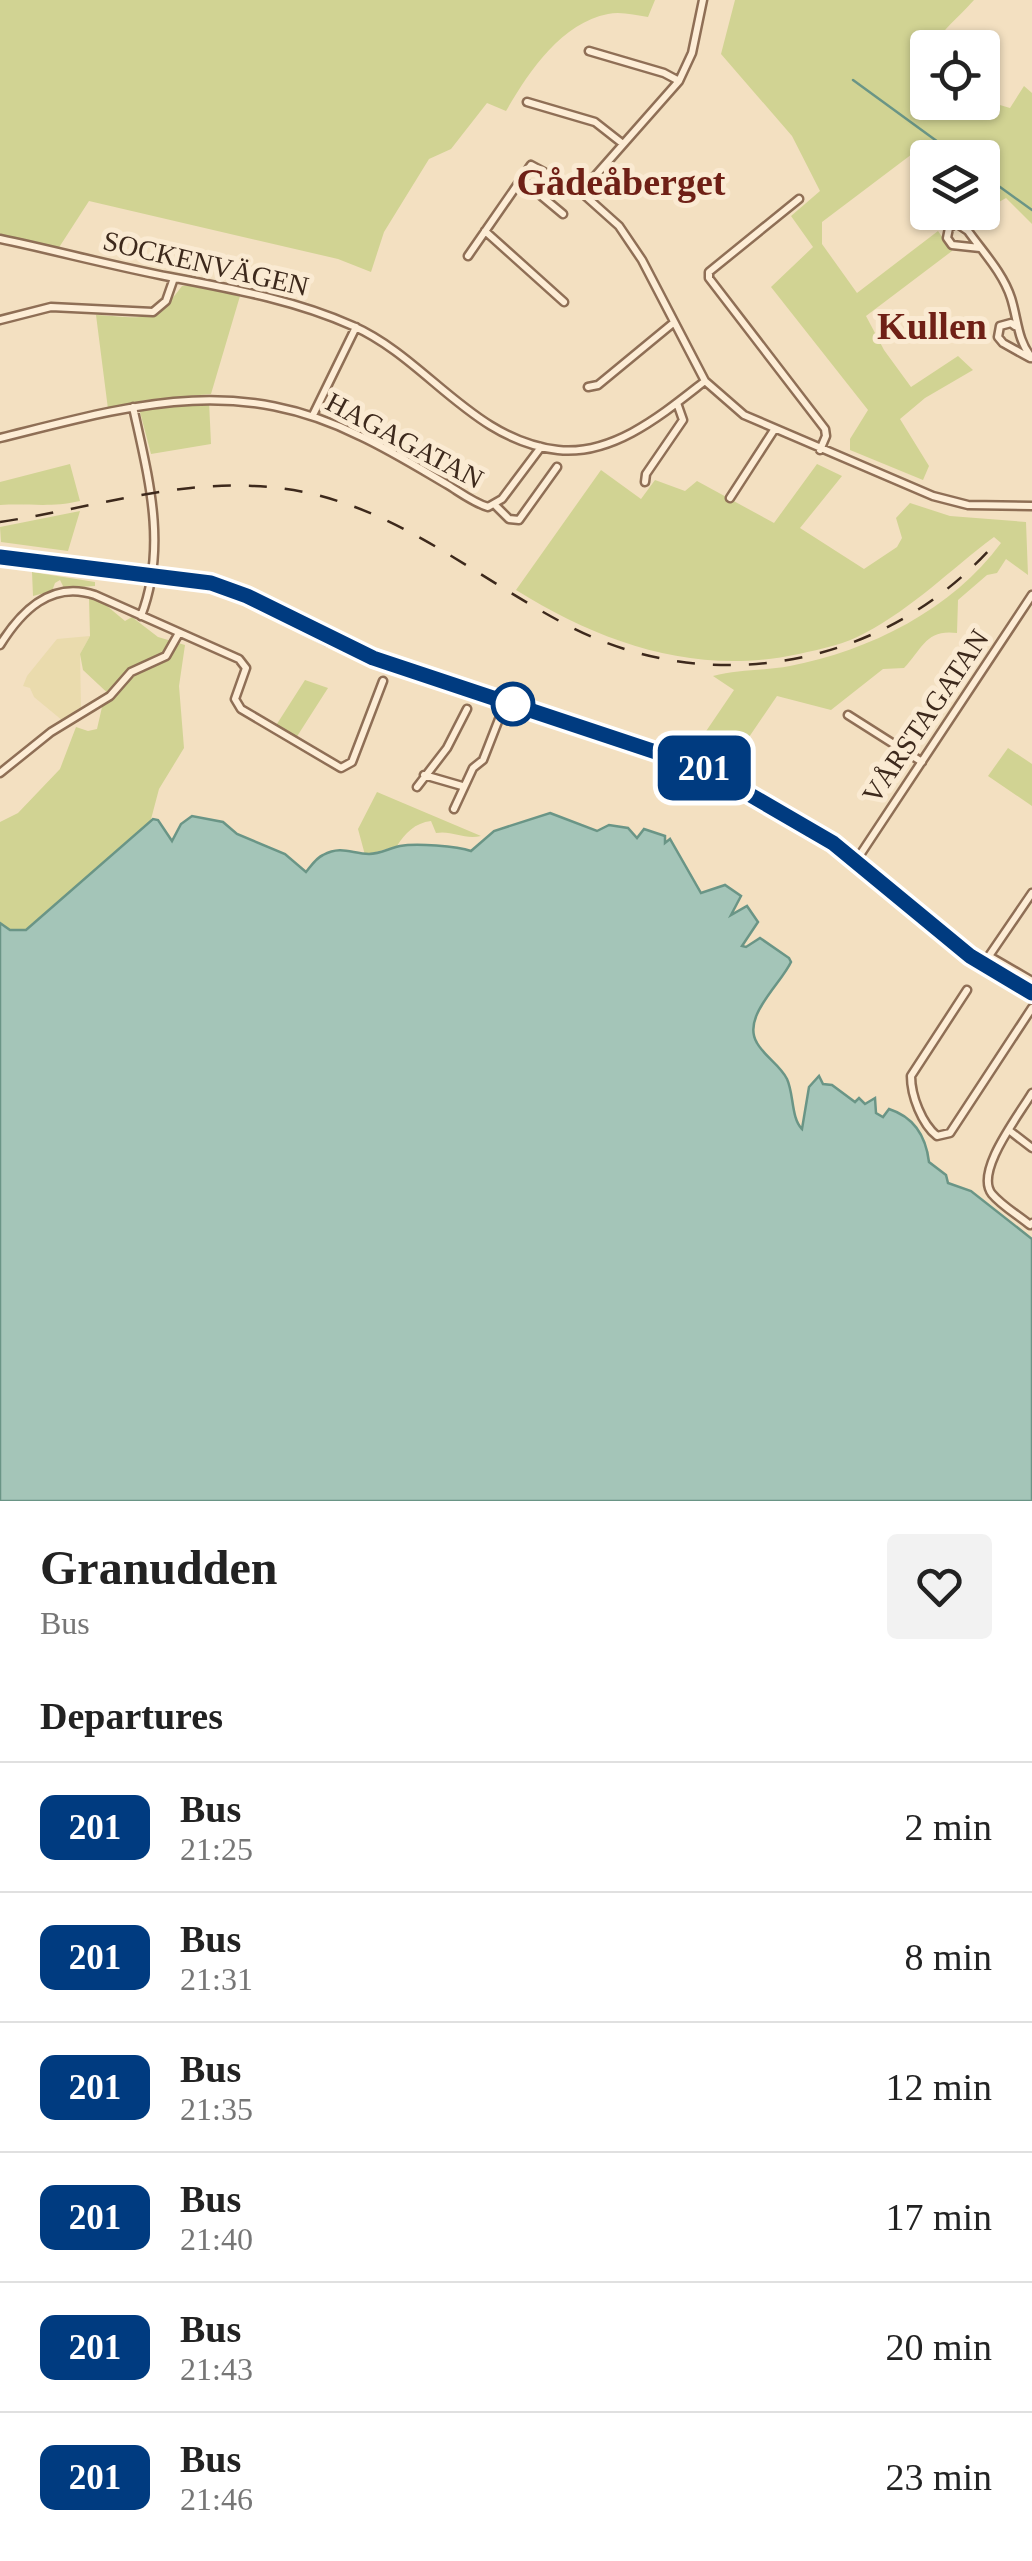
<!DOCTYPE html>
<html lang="en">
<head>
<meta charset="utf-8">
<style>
	body { margin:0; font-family:"Times New Roman",serif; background:#f2f2f2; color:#222; height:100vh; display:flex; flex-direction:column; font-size:38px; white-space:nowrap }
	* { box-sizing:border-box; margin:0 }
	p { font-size:32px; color:#767676 }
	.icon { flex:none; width:55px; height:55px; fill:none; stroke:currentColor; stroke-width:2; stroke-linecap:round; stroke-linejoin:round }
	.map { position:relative; height:1501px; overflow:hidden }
	.panel { display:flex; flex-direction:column; background:#fff; flex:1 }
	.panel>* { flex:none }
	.badge { padding:0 20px; border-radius:15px; font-size:35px; line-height:65px }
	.controls { position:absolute; left:910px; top:30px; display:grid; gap:20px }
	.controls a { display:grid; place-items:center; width:90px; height:90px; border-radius:10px; background:#fff; box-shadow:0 2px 8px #0004; font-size:50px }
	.map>.badge { position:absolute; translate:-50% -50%; box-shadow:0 0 0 5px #fff }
	h2 { padding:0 40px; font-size:38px; line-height:90px }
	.round { display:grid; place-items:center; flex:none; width:105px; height:105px; border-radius:10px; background:#f2f2f2 }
	.overview { display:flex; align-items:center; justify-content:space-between; height:170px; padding:0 40px }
	h1 { font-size:48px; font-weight:700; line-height:75px }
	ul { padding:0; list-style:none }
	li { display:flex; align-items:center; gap:30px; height:130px; padding:0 40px; border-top:2px solid #e0e0e0 }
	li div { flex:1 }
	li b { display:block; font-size:38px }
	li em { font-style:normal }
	li .badge { min-width:110px; font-weight:700; text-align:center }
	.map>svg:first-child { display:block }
</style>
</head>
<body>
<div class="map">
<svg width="1032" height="1501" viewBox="0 0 1032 1501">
	<rect width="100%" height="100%" fill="#f3e0c1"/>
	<!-- farmland -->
	<path fill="#eadbad" d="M90 636 80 654 81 707 63 721 34 697 30 688 23 686 27 676 57 639Z"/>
	<!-- green -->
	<path fill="#d1d393" d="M0 0H655L648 17C635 15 620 11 608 14 561 23 528 73 506 111L487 103 451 149 429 159 384 232 371 272 338 259 89 201 58 249 0 234Z
		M735 0H974C956 20 927 44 921 66L927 78 928 102H982L983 100 1010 108 1024 86 1032 93V224L1006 198 983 211 982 158 933 157 924 145 822 222V244L857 293 938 231 952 251 866 316 884 350 911 387 958 356 973 370 925 398 900 419 929 466 923 480 850 450V439L868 410 771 287 813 247 791 216 820 191 792 136 721 54Z
		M193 285 240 296 211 394 145 400 108 409 96 315C141 317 153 326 182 286Z
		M209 401 211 444 151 454 140 412 144 407Z
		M70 464 80 501C49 508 30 503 0 505V482Z
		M817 464 842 476 800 528 864 569 897 547 902 538 896 518 910 503 950 516 1026 522 1028 575 1006 559 997 573 987 575 958 600 957 633C926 629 923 648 904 668L883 669 831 710 777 696 730 765 694 749 734 690 713 676C738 669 764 671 790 666 869 651 953 609 1001 543L994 537C951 569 913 608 865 633 846 644 821 649 799 654 696 676 603 644 516 590L601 470 641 499 655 480 685 491 697 481 774 523Z
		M80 511 68 551 1 542 0 527Z
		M32 572 95 582V586L64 588 60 580 55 583 52 591 33 596Z
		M89 598 101 601 125 621 132 617 158 637 185 645 179 686 184 748 159 789 150 823 26 930H10L0 923V822L18 813 60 769 76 727 88 731 97 729 102 707 114 699 83 670 80 654 90 636Z
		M305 680 328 688 296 738 275 727Z
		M1008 748 1032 764V806L988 776Z
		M377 792 481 836C464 840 452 830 436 833L431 821C415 823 405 833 397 846L365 855 358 829Z"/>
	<!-- water -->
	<path fill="#a4c5b8" stroke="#6a9586" stroke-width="2.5" d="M550 813 597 831 609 825 628 828 637 838 644 829 665 836V843L670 839 701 893 725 885 741 896 731 915 747 906 758 922 742 946 746 947 760 938 789 958 791 962C781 984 741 1017 757 1043 765 1057 780 1065 787 1079 794 1094 791 1118 802 1129L809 1087 819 1076 823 1084 832 1085 855 1102 859 1098 865 1104 875 1098 876 1113 883 1117 889 1109C914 1117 926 1137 929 1162L946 1175 948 1183 971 1191 1032 1239V1501H0V923L10 930H26L153 819 158 820 172 841 181 824 192 816 223 822 237 834 285 854 306 872C311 866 316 858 323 855 342 845 352 854 369 854 380 854 390 848 400 846 416 843 457 846 471 851L494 831Z"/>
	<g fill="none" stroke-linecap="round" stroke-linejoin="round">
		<!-- stream -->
		<path stroke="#6a9586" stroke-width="2.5" d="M853 80 960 158
			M982 174 1032 210"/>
		<!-- minor casing -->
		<g stroke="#8f6f56" stroke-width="11">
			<path id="minor" d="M589 51 664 73 679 81
				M527 102 595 122 623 144
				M521 179 563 214
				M581 192 679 81 692 53 703 0
				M799 199 709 272V278L825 429 826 436 820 450
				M485 231 564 302
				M0 239C57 251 113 266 170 277 233 289 295 300 353 326 427 359 472 440 558 450 614 456 664 413 705 381
				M980 248 952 245 947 238 949 228 956 223 968 231C983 252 1003 273 1011 298 1018 320 1017 340 1032 358
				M468 256 531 165 581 192 619 226 642 260 705 381 744 415 933 496 968 505 1032 506
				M0 320 51 307 153 312 166 301 174 278
				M1015 326 1011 323 1000 326 998 337 1003 343 1030 358
				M588 387 598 385 672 324
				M133 407C148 476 168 546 141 616
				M313 415 356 327
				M0 438C129 406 233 373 360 436 390 450 419 468 448 485 461 493 474 503 488 507L502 499 541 447
				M645 482 646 474 683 420 677 403
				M730 498 774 430
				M495 505 509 519 519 520 557 467
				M0 645C21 611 51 580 95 595L239 659 246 668 235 699 241 709 341 768 352 762 383 681
				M848 715 922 762
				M0 773 51 732 110 696 131 672 166 656 179 633
				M424 775 462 786
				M417 787 447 748 467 709
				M454 809 473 768 483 760 499 719
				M856 861 1032 595
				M1032 893 989 956 1032 981
				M967 990 911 1076C911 1096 922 1124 937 1136L950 1133 1032 1008
				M1032 1093C1019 1115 974 1172 992 1194 1002 1206 1018 1215 1030 1225L1032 1223
				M1010 1131 1032 1148"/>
		</g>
		<!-- trunk casing -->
		<g stroke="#5d3d2b" stroke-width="16">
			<path id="trunk" d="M0 557 211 583 247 597 328 639 373 658 704 767 833 843 970 956 1032 993"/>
		</g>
		<!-- minor -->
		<use href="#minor" stroke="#fdedd6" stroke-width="6"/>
		<!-- trunk -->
		<use href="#trunk" stroke="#f4b36e" stroke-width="11"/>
		<!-- rail -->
		<path stroke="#3d291c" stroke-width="2.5" stroke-dasharray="18 18" stroke-linecap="butt" d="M0 522C106 506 205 469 313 494 409 517 482 581 567 625 714 702 891 665 998 540"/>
	</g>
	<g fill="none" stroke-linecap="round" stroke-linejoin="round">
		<!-- line casing -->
		<g stroke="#fff" stroke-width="22">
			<path id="line" d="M0 557 211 583 247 596 373 658 704 768 833 843 970 956 1032 993"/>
		</g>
		<!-- line -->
		<use href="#line" stroke="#003b80" stroke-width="15"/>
	</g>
	<!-- markers -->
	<circle fill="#fff" stroke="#003b80" stroke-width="5" cx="513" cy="704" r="20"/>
	<g text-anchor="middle" stroke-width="10" stroke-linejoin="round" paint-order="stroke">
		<!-- street labels -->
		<g font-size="28" fill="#3d291c" stroke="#faead2">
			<text transform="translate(206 263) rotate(13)" y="10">SOCKENVÄGEN</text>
			<text transform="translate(405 440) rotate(28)" y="10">HAGAGATAN</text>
			<text transform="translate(925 716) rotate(-56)" y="10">VÅRSTAGATAN</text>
		</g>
		<!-- district labels -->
		<g font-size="38" font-weight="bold" fill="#6f2016" stroke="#faead2">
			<text x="621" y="195">Gådeåberget</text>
			<text x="932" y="339">Kullen</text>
		</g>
	</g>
</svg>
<div class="controls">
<a><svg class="icon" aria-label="locate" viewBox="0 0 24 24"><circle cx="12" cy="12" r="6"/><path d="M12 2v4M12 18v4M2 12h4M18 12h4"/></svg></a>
<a><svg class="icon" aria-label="layers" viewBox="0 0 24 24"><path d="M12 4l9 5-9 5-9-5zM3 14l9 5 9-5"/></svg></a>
</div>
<b class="badge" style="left:704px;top:768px;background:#003b80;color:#fff">201</b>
</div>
<section class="panel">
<div class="overview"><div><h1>Granudden</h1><p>Bus</p></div><a class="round"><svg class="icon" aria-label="heart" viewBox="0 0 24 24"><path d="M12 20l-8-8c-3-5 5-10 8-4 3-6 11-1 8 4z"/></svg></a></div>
<h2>Departures</h2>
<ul>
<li><span class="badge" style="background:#003b80;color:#fff">201</span><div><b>Bus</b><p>21:25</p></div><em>2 min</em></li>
<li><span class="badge" style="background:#003b80;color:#fff">201</span><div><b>Bus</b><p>21:31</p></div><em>8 min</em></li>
<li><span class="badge" style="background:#003b80;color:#fff">201</span><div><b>Bus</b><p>21:35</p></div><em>12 min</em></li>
<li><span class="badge" style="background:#003b80;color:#fff">201</span><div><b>Bus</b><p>21:40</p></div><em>17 min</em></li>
<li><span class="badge" style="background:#003b80;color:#fff">201</span><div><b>Bus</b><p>21:43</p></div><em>20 min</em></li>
<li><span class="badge" style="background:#003b80;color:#fff">201</span><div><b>Bus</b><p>21:46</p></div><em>23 min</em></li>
</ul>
</section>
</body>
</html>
